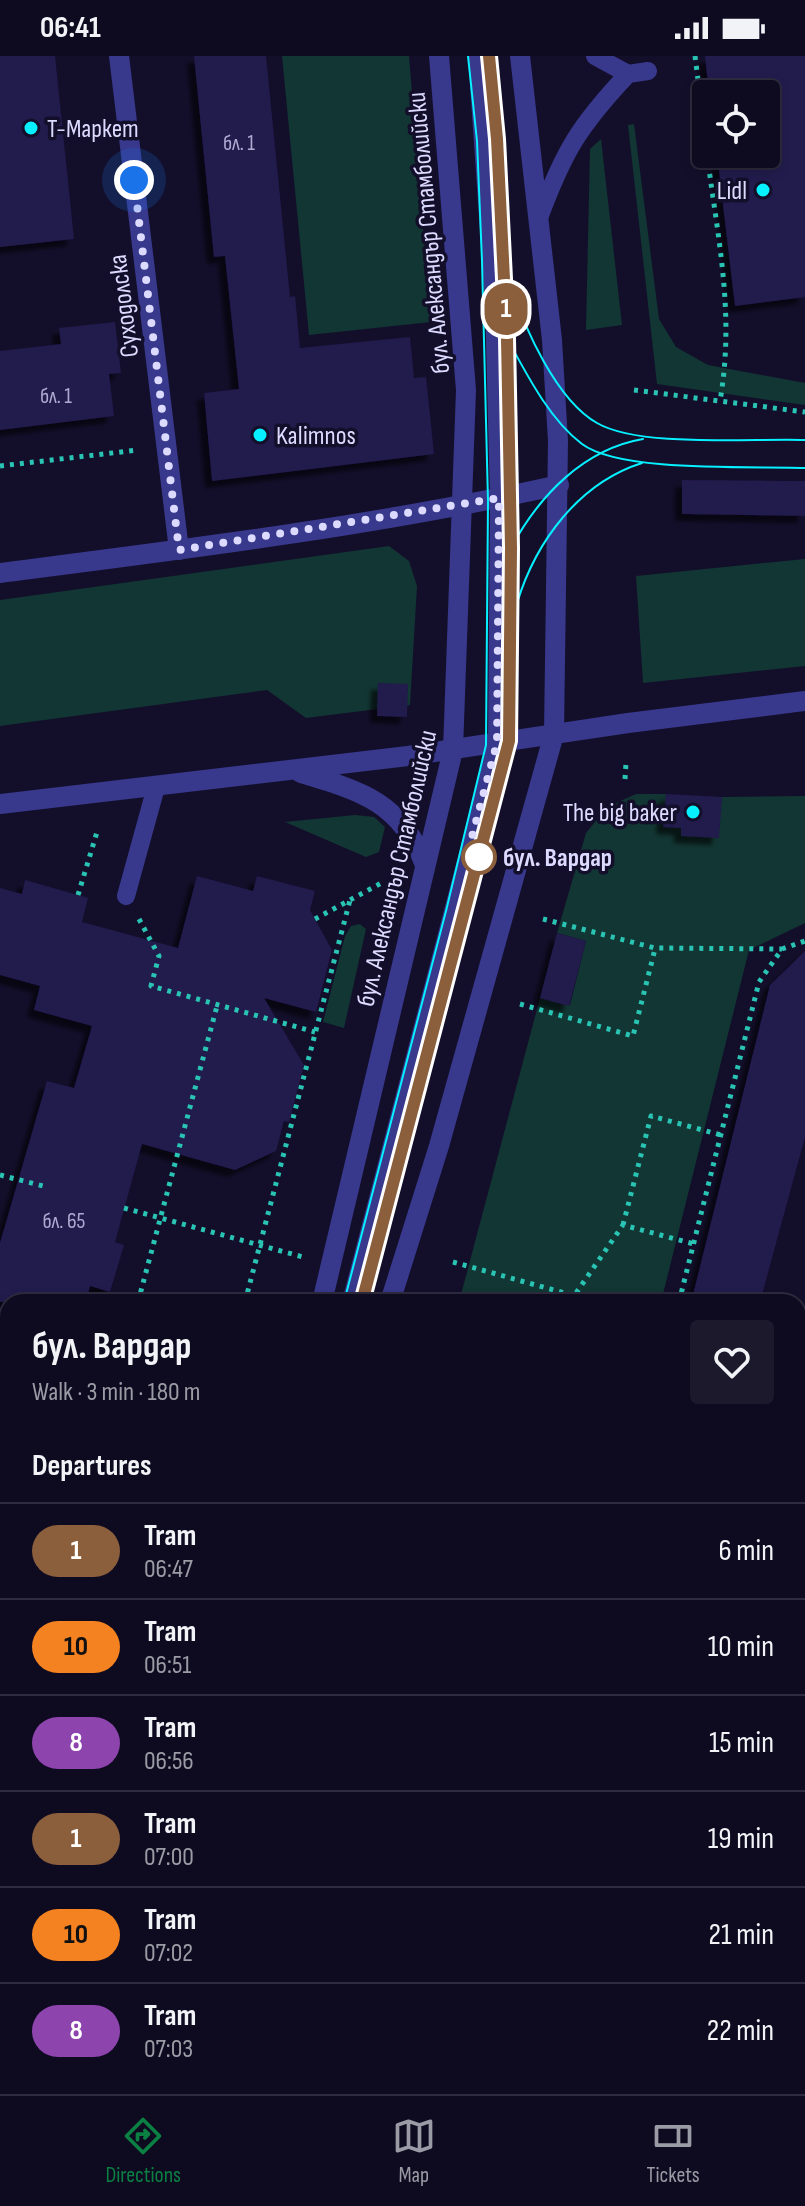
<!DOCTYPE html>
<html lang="en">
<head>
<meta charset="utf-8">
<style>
	body { margin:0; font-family:"Sofia Sans Condensed",sans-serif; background:#1c192d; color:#f1f3f6; height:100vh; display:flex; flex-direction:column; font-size:30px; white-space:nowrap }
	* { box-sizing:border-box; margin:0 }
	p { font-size:26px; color:#9b9ba5 }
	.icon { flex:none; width:44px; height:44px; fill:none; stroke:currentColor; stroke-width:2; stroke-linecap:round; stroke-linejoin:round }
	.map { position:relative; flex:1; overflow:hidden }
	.details { position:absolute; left:0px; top:1238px; width:806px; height:800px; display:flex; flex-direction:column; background:#0e0b20; border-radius:24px 24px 0 0; box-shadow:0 4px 12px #0003,0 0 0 2px #2e2b3e }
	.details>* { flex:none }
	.badge { padding:0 16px; border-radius:26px; font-size:28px; line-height:52px }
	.controls { position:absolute; left:692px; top:24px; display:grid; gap:16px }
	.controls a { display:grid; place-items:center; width:88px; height:88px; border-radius:8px; background:#0e0b20; box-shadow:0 4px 12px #0003,0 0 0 2px #2e2b3e; font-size:40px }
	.you { position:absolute; width:40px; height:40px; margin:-20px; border:6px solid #fff; border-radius:50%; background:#1a73e8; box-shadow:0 0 0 12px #1a73e833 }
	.map>.badge { position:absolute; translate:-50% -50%; box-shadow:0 0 0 4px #fff }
	h2 { padding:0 32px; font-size:30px; line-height:72px }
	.round { display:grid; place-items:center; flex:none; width:84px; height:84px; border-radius:8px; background:#1c192d }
	.head { display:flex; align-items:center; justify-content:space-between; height:136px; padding:0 32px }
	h1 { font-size:38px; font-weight:700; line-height:60px }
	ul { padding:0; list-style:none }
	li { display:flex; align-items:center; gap:24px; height:96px; padding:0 32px; border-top:2px solid #2e2b3e }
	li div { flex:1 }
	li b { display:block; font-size:30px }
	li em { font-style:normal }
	li .badge { min-width:88px; font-weight:700; text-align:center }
	.status { display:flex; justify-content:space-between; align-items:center; height:56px; padding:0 40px; background:#0e0b20; direction:ltr }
	.status svg { height:22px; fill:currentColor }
	.tabs { display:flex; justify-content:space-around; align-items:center; height:112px; border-top:2px solid #2e2b3e; background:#0e0b20; font-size:22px; color:#9b9ba5 }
	.tabs a { display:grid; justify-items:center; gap:4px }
	.tabs .selected { color:#0b8043 }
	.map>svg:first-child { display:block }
</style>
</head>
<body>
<div class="status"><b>06:41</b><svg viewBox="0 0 49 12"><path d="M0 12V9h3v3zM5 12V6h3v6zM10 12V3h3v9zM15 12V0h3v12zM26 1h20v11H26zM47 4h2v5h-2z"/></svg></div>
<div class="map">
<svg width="805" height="2038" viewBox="0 0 805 2038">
	<defs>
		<filter id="shadow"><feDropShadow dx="-7" dy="7" stdDeviation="2" flood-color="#0009"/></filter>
	</defs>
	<rect width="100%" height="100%" fill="#130f2b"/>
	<!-- green -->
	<path fill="#123633" d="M282 0H409L431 266 309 279Z
		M634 68 659 263 676 291 708 309 805 327V349L657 328 628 69Z
		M601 83 622 269 586 274 590 93Z
		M389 490 409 505 417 530 410 649 306 662 267 634 0 670V544Z
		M805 503V610L643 627 636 520Z
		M636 738H666L664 771 681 772 722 741 805 740V867L749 894 661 1246H459L540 942 570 949 586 885 557 877 586 777 607 751Z
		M355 759 374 761 385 771 379 796 366 801 285 766Z
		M360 868 366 873 344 972 323 966 345 880 351 870Z
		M248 2030H382L380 2038H246Z"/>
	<!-- building -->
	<path fill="#221a4d" filter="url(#shadow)" d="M0 0H55L74 183 0 191Z
		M194 0H266L290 241 295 240 300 292 410 281 414 322 426 321 434 398 212 425 204 337 239 333 225 200 214 201Z
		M705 0H805V241L735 250 717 98H766V38H709Z
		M115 266 121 317 109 318 114 360 0 374V295L61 288 59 272Z
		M682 424 805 425V460L682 458Z
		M378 627 408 628 407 661 377 660Z
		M666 738 722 741 719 782 681 780V772L663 771Z
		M197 820 253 835 257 820 315 835 310 854 332 894 316 956 264 942 304 1009 289 1066 284 1065 276 1095 235 1114 142 1088 115 1186 124 1189 110 1236 90 1230 86 1246H0V1187L47 1025 74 1032 92 970 34 954 40 930 0 919V832L22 838 25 824 88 842 82 866 178 892Z
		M557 877 586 885 569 950 540 942Z
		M805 895V1081L760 1246H719L693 1239 770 929Z"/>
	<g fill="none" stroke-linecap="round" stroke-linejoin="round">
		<!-- path -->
		<path stroke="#29c4b4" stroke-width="5" stroke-dasharray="4 6" stroke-linecap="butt" d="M695 0 706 87
			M707 98C718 184 735 258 720 345
			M634 334 805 356
			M0 410 138 394
			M625 723 626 707
			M78 839 97 776
			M139 863 159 900 151 930 315 976
			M315 863 385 825
			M543 863 655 892 782 893
			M520 948 633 980 655 893
			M0 1119 47 1131
			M124 1152 303 1201
			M623 1169 651 1060 721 1079
			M453 1206 597 1246
			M138 1246 217 950
			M245 1246 350 844
			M573 1246 574 1240 623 1169 694 1188
			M679 1246 759 926 782 893 805 885
			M798 1301 805 1303
			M0 1598 8 1594
			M366 2038 368 2030"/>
		<!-- service -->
		<path stroke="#38388d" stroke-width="18" d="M595 0 628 18 648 15
			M539 162C564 95 579 70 628 18
			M126 840 156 731
			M351 1246 497 687 499 442 494 247 477 0
			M145 2038 147 2030"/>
		<!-- minor -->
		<path stroke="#38388d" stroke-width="20" d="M119 0 179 494
			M798 1445 805 1423
			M0 1737 8 1739
			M798 1739 805 1741
			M501 2030 527 2038
			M612 2038 615 2030"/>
		<!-- tertiary -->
		<path stroke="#38388d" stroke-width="20" d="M0 517C187 493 375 470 559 429
			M301 717C361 735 401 746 425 809
			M0 748 408 700 628 667 805 645
			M322 1246 453 694 466 334 439 0
			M390 1246 439 1090 554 678 558 385 552 284 520 0
			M112 2038 114 2030
			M172 2038 174 2030"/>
		<!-- tram -->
		<path stroke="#06f0ff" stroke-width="2" d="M510 229C525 272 556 344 597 367 640 392 752 382 805 384
			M508 284C527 319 550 364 582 388 621 417 753 410 805 412
			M512 490C540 439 584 393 643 383
			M517 547C536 485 579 427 642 407
			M344 1246 446 855 486 689 488 445 482 205 477 85 468 0
			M362 1246 509 685 511 492 507 283 497 83 489 0
			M134 2038 136 2030
			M152 2038 154 2030"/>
	</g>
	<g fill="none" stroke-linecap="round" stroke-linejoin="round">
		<!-- line casing -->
		<g stroke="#fff" stroke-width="18">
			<path id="line" d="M362 1246 509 685 511 492 507 283 497 83 489 0"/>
		</g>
		<!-- line -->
		<use href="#line" stroke="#8b5e3c" stroke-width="12"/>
		<!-- walk -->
		<path stroke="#dcdaff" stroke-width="8" stroke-dasharray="0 14.4" d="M134 124 179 494 499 442 497 687 469 792 479 801"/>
	</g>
	<!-- markers -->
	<g fill="#06f0ff" stroke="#130f2b" stroke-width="3">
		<circle cx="31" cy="72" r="8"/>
		<circle cx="763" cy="134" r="8"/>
		<circle cx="260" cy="379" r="8"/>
		<circle cx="693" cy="756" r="8"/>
	</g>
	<circle fill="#fff" stroke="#8b5e3c" stroke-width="4" cx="479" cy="801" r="16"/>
	<g text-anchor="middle" stroke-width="7" stroke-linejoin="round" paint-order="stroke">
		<!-- number labels -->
		<g font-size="22" fill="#aeaad2">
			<text x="239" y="94">бл. 1</text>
			<text x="56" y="347">бл. 1</text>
			<text x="64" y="1172">бл. 65</text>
		</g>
		<!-- poi labels -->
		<g font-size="26" fill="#dcdaff" stroke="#130f2b" text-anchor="start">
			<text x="47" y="81">Т-Маркет</text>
			<text x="747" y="143" text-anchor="end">Lidl</text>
			<text x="276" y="388">Kalimnos</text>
			<text x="677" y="765" text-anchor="end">The big baker</text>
		</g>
		<!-- street labels -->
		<g font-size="26" fill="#dcdaff" stroke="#130f2b">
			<text transform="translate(428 177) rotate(-95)" y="9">бул. Александър Стамболийски</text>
			<text transform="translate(123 250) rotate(-97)" y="9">Суходолска</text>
			<text transform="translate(396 812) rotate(-77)" y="9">бул. Александър Стамболийски</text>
		</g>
		<!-- stop labels -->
		<g font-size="26" font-weight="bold" fill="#dcdaff" stroke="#130f2b" text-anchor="start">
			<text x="503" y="810">бул. Вардар</text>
		</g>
	</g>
</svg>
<div class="controls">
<a><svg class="icon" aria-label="locate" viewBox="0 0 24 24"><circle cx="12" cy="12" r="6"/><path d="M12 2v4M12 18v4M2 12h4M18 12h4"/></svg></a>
</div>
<div class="you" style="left:134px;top:124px"></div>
<b class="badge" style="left:506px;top:253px;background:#8b5e3c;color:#fff">1</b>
<section class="details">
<div class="head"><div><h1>бул. Вардар</h1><p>Walk · 3 min · 180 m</p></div><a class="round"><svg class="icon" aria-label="heart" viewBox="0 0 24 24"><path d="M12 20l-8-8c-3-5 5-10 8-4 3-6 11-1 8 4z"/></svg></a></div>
<h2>Departures</h2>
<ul>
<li><span class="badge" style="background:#8b5e3c;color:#fff">1</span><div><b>Tram</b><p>06:47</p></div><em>6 min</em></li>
<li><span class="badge" style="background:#f58220;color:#111">10</span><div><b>Tram</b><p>06:51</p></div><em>10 min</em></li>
<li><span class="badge" style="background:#8e44ad;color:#fff">8</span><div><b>Tram</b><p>06:56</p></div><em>15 min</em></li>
<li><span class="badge" style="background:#8b5e3c;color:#fff">1</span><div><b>Tram</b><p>07:00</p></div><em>19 min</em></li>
<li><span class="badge" style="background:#f58220;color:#111">10</span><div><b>Tram</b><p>07:02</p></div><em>21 min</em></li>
<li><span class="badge" style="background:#8e44ad;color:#fff">8</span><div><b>Tram</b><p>07:03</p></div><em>22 min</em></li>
</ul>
</section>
</div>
<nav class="tabs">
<a class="selected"><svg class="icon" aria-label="directions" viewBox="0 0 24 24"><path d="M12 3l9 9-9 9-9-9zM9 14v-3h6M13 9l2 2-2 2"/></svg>Directions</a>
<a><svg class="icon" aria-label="map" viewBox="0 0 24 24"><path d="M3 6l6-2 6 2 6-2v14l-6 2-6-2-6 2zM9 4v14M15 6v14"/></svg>Map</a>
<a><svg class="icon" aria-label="tickets" viewBox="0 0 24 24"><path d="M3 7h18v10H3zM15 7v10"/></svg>Tickets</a>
</nav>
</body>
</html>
